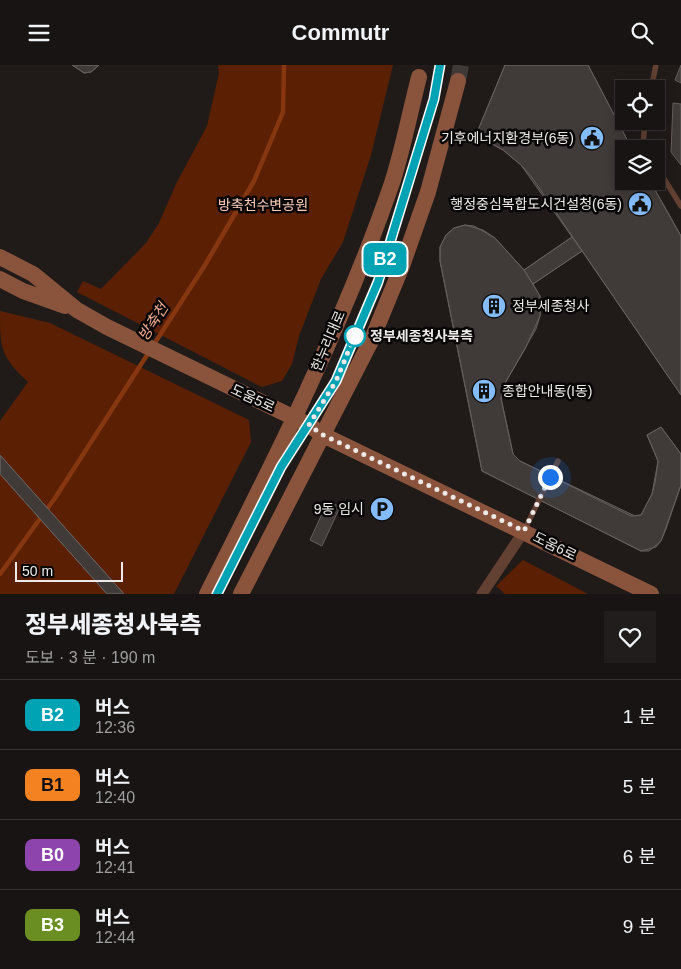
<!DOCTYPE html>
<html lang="ko">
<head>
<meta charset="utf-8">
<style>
	body { margin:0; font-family:Helvetica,"Noto Sans KR",sans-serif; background:#211d1c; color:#f1f3f6; height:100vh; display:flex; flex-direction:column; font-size:19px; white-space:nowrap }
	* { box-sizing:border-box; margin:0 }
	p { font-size:16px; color:#9f9ea0 }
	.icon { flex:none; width:28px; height:28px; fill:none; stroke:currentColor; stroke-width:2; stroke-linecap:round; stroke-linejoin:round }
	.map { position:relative; height:529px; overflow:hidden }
	.panel { display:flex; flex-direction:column; background:#181413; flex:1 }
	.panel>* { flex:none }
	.badge { padding:0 10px; border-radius:8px; font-size:18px; line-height:32px }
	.tools { position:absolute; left:615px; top:15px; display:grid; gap:10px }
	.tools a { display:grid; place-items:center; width:50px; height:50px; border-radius:0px; background:#181413; box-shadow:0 2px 12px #0003,0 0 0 1px #363333; font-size:25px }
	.scale { position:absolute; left:15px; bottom:12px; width:108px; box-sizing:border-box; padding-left:5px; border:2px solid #ede9e8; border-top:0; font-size:14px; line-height:18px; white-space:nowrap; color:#ede9e8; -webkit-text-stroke:4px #080606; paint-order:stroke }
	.you { position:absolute; width:25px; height:25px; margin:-12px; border:4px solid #fff; border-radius:50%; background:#1a73e8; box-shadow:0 0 0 8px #1a73e833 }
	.map>.badge { position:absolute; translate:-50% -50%; box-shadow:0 0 0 2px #fff }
	.round { display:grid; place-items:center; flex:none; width:52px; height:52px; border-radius:0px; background:#211d1c }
	.overview { display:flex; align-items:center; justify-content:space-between; height:85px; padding:0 25px }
	h1 { font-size:24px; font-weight:800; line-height:38px }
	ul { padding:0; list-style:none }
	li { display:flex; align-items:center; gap:15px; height:70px; padding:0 25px; border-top:1px solid #363333 }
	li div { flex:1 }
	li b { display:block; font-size:19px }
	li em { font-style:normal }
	li .badge { min-width:55px; font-weight:700; text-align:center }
	header { display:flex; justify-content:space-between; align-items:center; height:65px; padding:0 25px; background:#181413; font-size:22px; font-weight:800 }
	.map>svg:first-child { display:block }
</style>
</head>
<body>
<header><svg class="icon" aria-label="menu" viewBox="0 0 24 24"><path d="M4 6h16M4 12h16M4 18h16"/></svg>Commutr<svg class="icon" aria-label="search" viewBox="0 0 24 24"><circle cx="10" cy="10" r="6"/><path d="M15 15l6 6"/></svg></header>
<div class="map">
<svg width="681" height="529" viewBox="0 0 681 529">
	<rect width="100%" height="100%" fill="#201b19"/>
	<!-- green -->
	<path fill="#5b2003" d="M218 0H393L371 90 343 177 321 214 299 271 292 299 282 316 262 322 77 227 83 216 101 224 146 178 159 158 176 119 207 61 219 8Z
		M0 246 50 258 249 355 251 377 174 529H0V356L28 317C0 291 0 282 0 246Z
		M523 495 588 529H505L496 521Z"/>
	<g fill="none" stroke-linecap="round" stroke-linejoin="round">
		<!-- stream -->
		<path stroke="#873710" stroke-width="4.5" d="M0 509 55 433 205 200 254 116 283 47 284 0"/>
	</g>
	<!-- building -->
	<path fill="#403a38" stroke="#655e5c" d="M72 0H99L91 7 84 8Z
		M72 0H99L91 7 84 8Z
		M505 0H588L632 84H624V116H650L681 171V330L582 186 533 219 540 231V251L525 284 504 320 501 333 513 389 520 396 631 451 641 450 652 429 658 396 647 370 661 362 681 389V420L661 476 649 486H641L482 406 440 196V182L446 170 454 163 465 160 474 161 495 173 524 205 572 172 521 100 503 85 476 70Z
		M505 0H588L632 84H624V116H650L681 171V330L531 111 521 100 503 85 476 70Z
		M681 0V18L675 15Z
		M673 38 681 39V100L671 87Z
		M465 160 483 165 495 173 524 205 540 231V251L536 264 504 320 501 333 513 389 520 396 635 451 641 450 652 429 655 418 658 396 647 370 661 362 681 389V420L666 464 661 476 656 482 641 486 482 406 440 196V182L446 170 454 163Z
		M572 172 582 186 533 219 524 205Z
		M0 390 124 529H107L0 409Z
		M0 390 124 529H107L0 409Z
		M328 436 340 442 322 481 310 475Z"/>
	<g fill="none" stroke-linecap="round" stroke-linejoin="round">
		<!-- secondary-tunnel -->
		<path stroke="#3f3a38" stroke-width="16" stroke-dasharray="16 8" stroke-linecap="butt" d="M458 16 461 0"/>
		<!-- lane -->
		<path stroke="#624032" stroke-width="5.5" d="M651 24 656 0
			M645 56 643 81 645 84
			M656 101 681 141
			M524 466 558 396
			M217 529 281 403 336 316 378 217 434 34 440 0"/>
		<!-- street -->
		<path stroke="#624032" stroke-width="11" d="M482 529 524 466"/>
		<!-- secondary -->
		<path stroke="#8a533c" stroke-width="16" d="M0 192 33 209 77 245 107 262 309 360 323 370 651 529
			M0 214 23 226 65 241
			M207 529C275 395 343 260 392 118 403 84 410 47 419 12
			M241 529 372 274 402 201 428 127 458 16"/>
	</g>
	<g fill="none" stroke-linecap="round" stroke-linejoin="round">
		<!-- line casing -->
		<g stroke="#fff" stroke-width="11">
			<path id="line" d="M217 529 281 402 336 316 378 217 434 34 440 0"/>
		</g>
		<!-- line -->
		<use href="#line" stroke="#00a3b4" stroke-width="8"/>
		<!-- walk -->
		<path stroke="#ede9e8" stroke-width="5" stroke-dasharray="0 9" d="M355 271 358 263 336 316 309 360 323 370 524 466 550 412"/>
	</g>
	<!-- icons -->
	<defs>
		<g id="civic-disc" transform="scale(1.25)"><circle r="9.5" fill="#84bcfb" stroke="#080606"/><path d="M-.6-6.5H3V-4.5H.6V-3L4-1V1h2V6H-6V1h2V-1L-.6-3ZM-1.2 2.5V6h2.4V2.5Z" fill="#111"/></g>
		<g id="building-disc" transform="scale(1.25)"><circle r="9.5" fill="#84bcfb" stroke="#080606"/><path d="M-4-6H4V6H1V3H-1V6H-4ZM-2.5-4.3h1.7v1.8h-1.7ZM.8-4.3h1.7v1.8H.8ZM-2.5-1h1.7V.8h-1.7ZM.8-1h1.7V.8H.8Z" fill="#111"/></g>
		<g id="parking-disc" transform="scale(1.25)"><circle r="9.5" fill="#84bcfb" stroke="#080606"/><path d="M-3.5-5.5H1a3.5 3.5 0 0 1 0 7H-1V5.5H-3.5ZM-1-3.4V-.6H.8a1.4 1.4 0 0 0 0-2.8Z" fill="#111"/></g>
	</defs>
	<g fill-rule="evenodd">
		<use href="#civic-disc" x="592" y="73"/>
		<use href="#civic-disc" x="640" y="139"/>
		<use href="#building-disc" x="494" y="241"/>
		<use href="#building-disc" x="484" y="326"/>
		<use href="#parking-disc" x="382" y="444"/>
	</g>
	<!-- markers -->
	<circle fill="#fff" stroke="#00a3b4" stroke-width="2.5" cx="355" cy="271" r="10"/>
	<g text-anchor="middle" stroke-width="5" stroke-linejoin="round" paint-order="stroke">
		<!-- poi labels -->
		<g font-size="14" fill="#ede9e8" stroke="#080606" text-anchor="end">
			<text x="574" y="78">기후에너지환경부(6동)</text>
			<text x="622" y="144">행정중심복합도시건설청(6동)</text>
			<text x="512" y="246" text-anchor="start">정부세종청사</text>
			<text x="502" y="331" text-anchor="start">종합안내동(I동)</text>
			<text x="364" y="449">9동 임시</text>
		</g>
		<!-- park labels -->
		<g font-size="14" fill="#fccdba" stroke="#080606">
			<text x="263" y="145">방축천수변공원</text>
		</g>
		<!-- stop labels -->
		<g font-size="14" font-weight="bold" fill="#ede9e8" stroke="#080606" text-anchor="start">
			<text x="370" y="276">정부세종청사북측</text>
		</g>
		<!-- street labels -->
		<g font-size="14" fill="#ede9e8" stroke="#080606">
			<text transform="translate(328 276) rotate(-67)" y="5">한누리대로</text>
			<text transform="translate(253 333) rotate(25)" y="5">도움5로</text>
			<text transform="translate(555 481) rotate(26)" y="5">도움6로</text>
		</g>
		<!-- water labels -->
		<g font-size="15" font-style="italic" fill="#f1ac90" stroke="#080606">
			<text transform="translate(153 257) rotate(-57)" y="5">방축천</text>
		</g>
	</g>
</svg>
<div class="tools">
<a><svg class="icon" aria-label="locate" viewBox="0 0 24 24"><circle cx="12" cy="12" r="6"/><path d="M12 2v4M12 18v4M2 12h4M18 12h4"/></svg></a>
<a><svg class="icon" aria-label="layers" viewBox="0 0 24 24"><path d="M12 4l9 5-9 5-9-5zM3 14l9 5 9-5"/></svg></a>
</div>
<div class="scale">50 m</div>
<div class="you" style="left:550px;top:412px"></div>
<b class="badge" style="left:385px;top:194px;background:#00a3b4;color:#fff">B2</b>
</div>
<section class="panel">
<div class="overview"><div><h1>정부세종청사북측</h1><p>도보 · 3 분 · 190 m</p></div><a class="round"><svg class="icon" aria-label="heart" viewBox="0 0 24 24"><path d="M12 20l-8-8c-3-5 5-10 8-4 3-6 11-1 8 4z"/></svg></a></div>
<ul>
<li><span class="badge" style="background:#00a3b4;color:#fff">B2</span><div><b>버스</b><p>12:36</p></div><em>1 분</em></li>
<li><span class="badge" style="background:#f58220;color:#111">B1</span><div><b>버스</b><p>12:40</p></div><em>5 분</em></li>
<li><span class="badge" style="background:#8e44ad;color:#fff">B0</span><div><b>버스</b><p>12:41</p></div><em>6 분</em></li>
<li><span class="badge" style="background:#6b8e23;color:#fff">B3</span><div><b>버스</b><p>12:44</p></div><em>9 분</em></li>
</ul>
</section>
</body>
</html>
